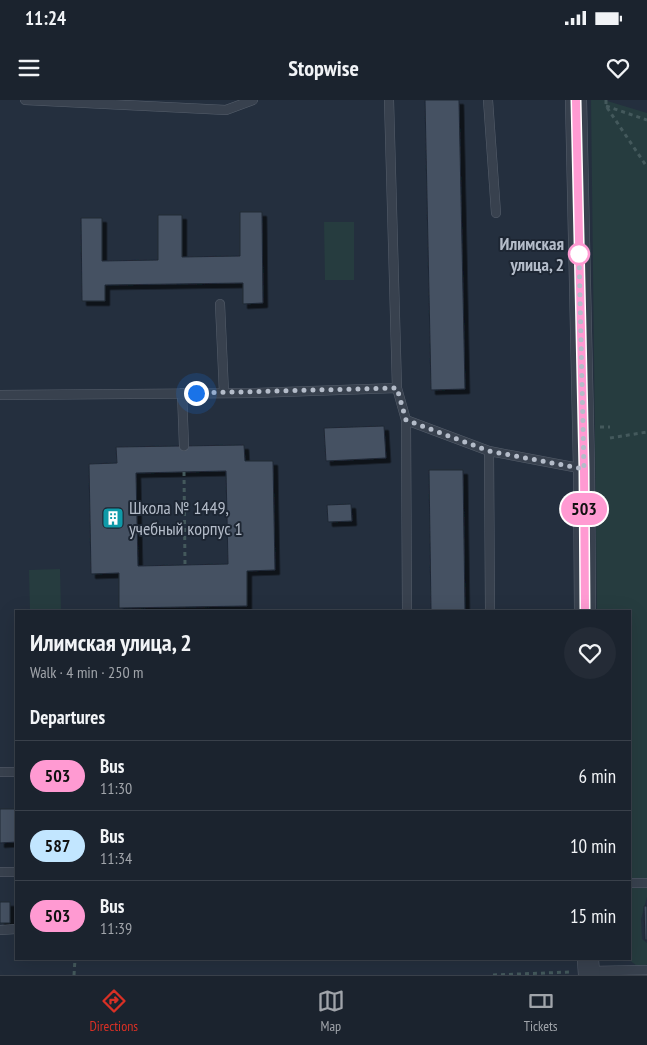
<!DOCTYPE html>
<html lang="en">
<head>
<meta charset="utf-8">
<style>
	body { margin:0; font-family:"PT Sans Narrow",sans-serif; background:#242b36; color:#f1f3f6; height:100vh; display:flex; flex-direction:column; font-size:19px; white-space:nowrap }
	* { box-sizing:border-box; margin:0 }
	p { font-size:16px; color:#a0a4aa }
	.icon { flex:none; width:28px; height:28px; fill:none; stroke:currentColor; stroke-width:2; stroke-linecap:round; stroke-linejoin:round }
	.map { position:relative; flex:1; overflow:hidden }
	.sheet { position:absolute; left:15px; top:510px; width:616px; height:350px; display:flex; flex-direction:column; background:#1b232e; border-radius:0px; box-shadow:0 5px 20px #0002,0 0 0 1px #39404a }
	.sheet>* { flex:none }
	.badge { padding:0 10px; border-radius:16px; font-size:18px; line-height:32px }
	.you { position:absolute; width:25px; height:25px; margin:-12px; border:4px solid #fff; border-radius:50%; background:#1a73e8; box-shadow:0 0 0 8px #1a73e833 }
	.map>.badge { position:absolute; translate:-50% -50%; box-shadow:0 0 0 2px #fff }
	h2 { padding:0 15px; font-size:19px; line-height:45px }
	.round { display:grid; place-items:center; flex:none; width:52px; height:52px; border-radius:26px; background:#242b36 }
	.headline { display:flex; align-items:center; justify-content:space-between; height:85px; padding:0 15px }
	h1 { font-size:24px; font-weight:600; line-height:38px }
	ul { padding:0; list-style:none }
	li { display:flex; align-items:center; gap:15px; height:70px; padding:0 15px; border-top:1px solid #39404a }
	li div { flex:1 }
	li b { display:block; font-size:19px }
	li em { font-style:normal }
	li .badge { min-width:55px; font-weight:700; text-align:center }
	.status { display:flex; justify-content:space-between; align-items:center; height:35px; padding:0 25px; background:#1b232e; direction:ltr }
	.status svg { height:14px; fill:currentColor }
	header { display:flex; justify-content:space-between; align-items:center; height:65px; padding:0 15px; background:#1b232e; font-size:22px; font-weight:600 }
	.menu { display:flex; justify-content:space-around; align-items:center; height:70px; border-top:1px solid #39404a; background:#1b232e; font-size:14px; color:#a0a4aa }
	.menu a { display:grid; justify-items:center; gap:2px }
	.menu .selected { color:#d93025 }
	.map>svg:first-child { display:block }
</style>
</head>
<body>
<div class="status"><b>11:24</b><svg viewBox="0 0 49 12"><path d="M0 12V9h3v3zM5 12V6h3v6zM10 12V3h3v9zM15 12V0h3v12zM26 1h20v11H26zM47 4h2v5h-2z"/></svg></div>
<header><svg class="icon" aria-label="menu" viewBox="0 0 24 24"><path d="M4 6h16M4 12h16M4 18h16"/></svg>Stopwise<svg class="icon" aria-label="heart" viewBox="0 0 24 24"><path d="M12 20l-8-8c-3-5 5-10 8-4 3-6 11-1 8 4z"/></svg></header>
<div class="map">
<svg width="647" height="875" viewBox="0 0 647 875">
	<defs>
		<filter id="shadow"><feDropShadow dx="4.5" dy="4.5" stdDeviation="0" flood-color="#0009"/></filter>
	</defs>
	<rect width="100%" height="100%" fill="#242f3e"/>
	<!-- green -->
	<path fill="#263c3f" d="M591 0H604L647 13V797L641 819 642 839 647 843V864L646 865 637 866 628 859H630V511H597Z
		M324 122H354V180H325Z
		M60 469 61 511H30L29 470Z"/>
	<!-- building -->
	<path fill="#455162" stroke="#1f2835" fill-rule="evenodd" filter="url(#shadow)" d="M425 0H459L465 289 431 290Z
		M240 112H262L263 203 243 204V183L105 185V201H82L81 118H102V161L158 160V115H182V157L240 156Z
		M384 326 386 358 326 361 324 328Z
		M244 345 245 361H273L275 470 247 471V506L119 508V473L91 474 89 364 117 363 116 347ZM226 371 228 464 138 466 136 373Z
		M429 370H463L465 511H431Z
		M351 404 352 421 328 422 327 405Z
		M0 709H16V742L0 743Z
		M0 802H10V823H0Z
		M644 806H647V840H645Z"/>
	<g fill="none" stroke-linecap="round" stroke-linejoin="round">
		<!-- service casing -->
		<g stroke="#565f6c" stroke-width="10">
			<path id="service" d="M25 0 226 10 253 0
				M389 0 397 288 406 320 489 351 584 369
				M488 0 496 113
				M220 204 224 293
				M182 293 184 346
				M0 295 254 293 397 288
				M406 320 407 511
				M489 351 490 511
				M0 672H16
				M0 772H16
				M630 783H647
				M0 830 16 829
				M589 871 647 870"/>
		</g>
		<!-- tertiary casing -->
		<g stroke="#565f6c" stroke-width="22">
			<path id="tertiary" d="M576 0 584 369 585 511
				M588 859 589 875"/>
		</g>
		<!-- path -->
		<path stroke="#44595c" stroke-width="3" stroke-dasharray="4 4" stroke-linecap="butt" d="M606 0V6L647 67
			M606 6 647 20
			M600 327H610
			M610 338 647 332
			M184 372 185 465
			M74 875 75 859
			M493 875 570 872"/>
		<!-- service -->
		<use href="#service" stroke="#38414e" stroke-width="9"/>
		<!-- tertiary -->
		<use href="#tertiary" stroke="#38414e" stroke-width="21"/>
	</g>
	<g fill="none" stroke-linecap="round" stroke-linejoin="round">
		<!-- line casing -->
		<g stroke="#fff" stroke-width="11">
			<path id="line" d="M576 0 584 369 585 511"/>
		</g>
		<!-- line -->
		<use href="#line" stroke="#ff9ad2" stroke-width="8"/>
		<!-- walk -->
		<path stroke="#b4bcc9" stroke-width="5" stroke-dasharray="0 9" d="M196 293 397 288 406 320 489 351 584 369 579 154"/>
	</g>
	<!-- icons -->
	<defs>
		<g id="building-square" transform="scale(1.125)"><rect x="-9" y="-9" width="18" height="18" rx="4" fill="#0f9aa8" stroke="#1d2633"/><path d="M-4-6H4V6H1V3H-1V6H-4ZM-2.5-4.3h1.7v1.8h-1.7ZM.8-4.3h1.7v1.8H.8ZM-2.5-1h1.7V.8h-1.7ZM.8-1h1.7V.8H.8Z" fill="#fff"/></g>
	</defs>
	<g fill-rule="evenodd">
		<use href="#building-square" x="113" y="418"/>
	</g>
	<!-- markers -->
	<circle fill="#fff" stroke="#ff9ad2" stroke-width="2.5" cx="579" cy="154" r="10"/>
	<g text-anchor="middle" stroke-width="4" stroke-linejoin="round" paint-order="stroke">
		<!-- stop labels -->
		<g font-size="18" font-weight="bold" fill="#b4bcc9" stroke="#1d2633" text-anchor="end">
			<text x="564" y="150">Илимская<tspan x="564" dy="21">улица, 2</tspan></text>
		</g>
		<!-- poi labels -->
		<g font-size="18" fill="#b4bcc9" stroke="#1d2633" text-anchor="start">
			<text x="129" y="414">Школа № 1449,<tspan x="129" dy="21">учебный корпус 1</tspan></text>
		</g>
	</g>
</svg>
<div class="you" style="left:196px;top:293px"></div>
<b class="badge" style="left:584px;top:409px;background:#ff9ad2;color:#111">503</b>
<section class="sheet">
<div class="headline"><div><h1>Илимская улица, 2</h1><p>Walk · 4 min · 250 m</p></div><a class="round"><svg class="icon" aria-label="heart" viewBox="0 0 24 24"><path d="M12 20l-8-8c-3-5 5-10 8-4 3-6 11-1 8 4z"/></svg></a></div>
<h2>Departures</h2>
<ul>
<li><span class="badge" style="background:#ff9ad2;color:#111">503</span><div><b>Bus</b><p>11:30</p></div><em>6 min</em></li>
<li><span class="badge" style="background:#c2e6ff;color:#111">587</span><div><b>Bus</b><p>11:34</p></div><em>10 min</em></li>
<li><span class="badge" style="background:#ff9ad2;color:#111">503</span><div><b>Bus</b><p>11:39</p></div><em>15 min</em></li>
</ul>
</section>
</div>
<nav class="menu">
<a class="selected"><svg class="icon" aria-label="directions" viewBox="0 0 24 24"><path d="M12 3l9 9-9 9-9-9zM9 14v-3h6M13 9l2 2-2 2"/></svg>Directions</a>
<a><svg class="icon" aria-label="map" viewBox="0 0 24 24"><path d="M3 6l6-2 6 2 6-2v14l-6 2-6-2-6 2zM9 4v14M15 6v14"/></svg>Map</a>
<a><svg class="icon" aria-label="tickets" viewBox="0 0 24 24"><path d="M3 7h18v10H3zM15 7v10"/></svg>Tickets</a>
</nav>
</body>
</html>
